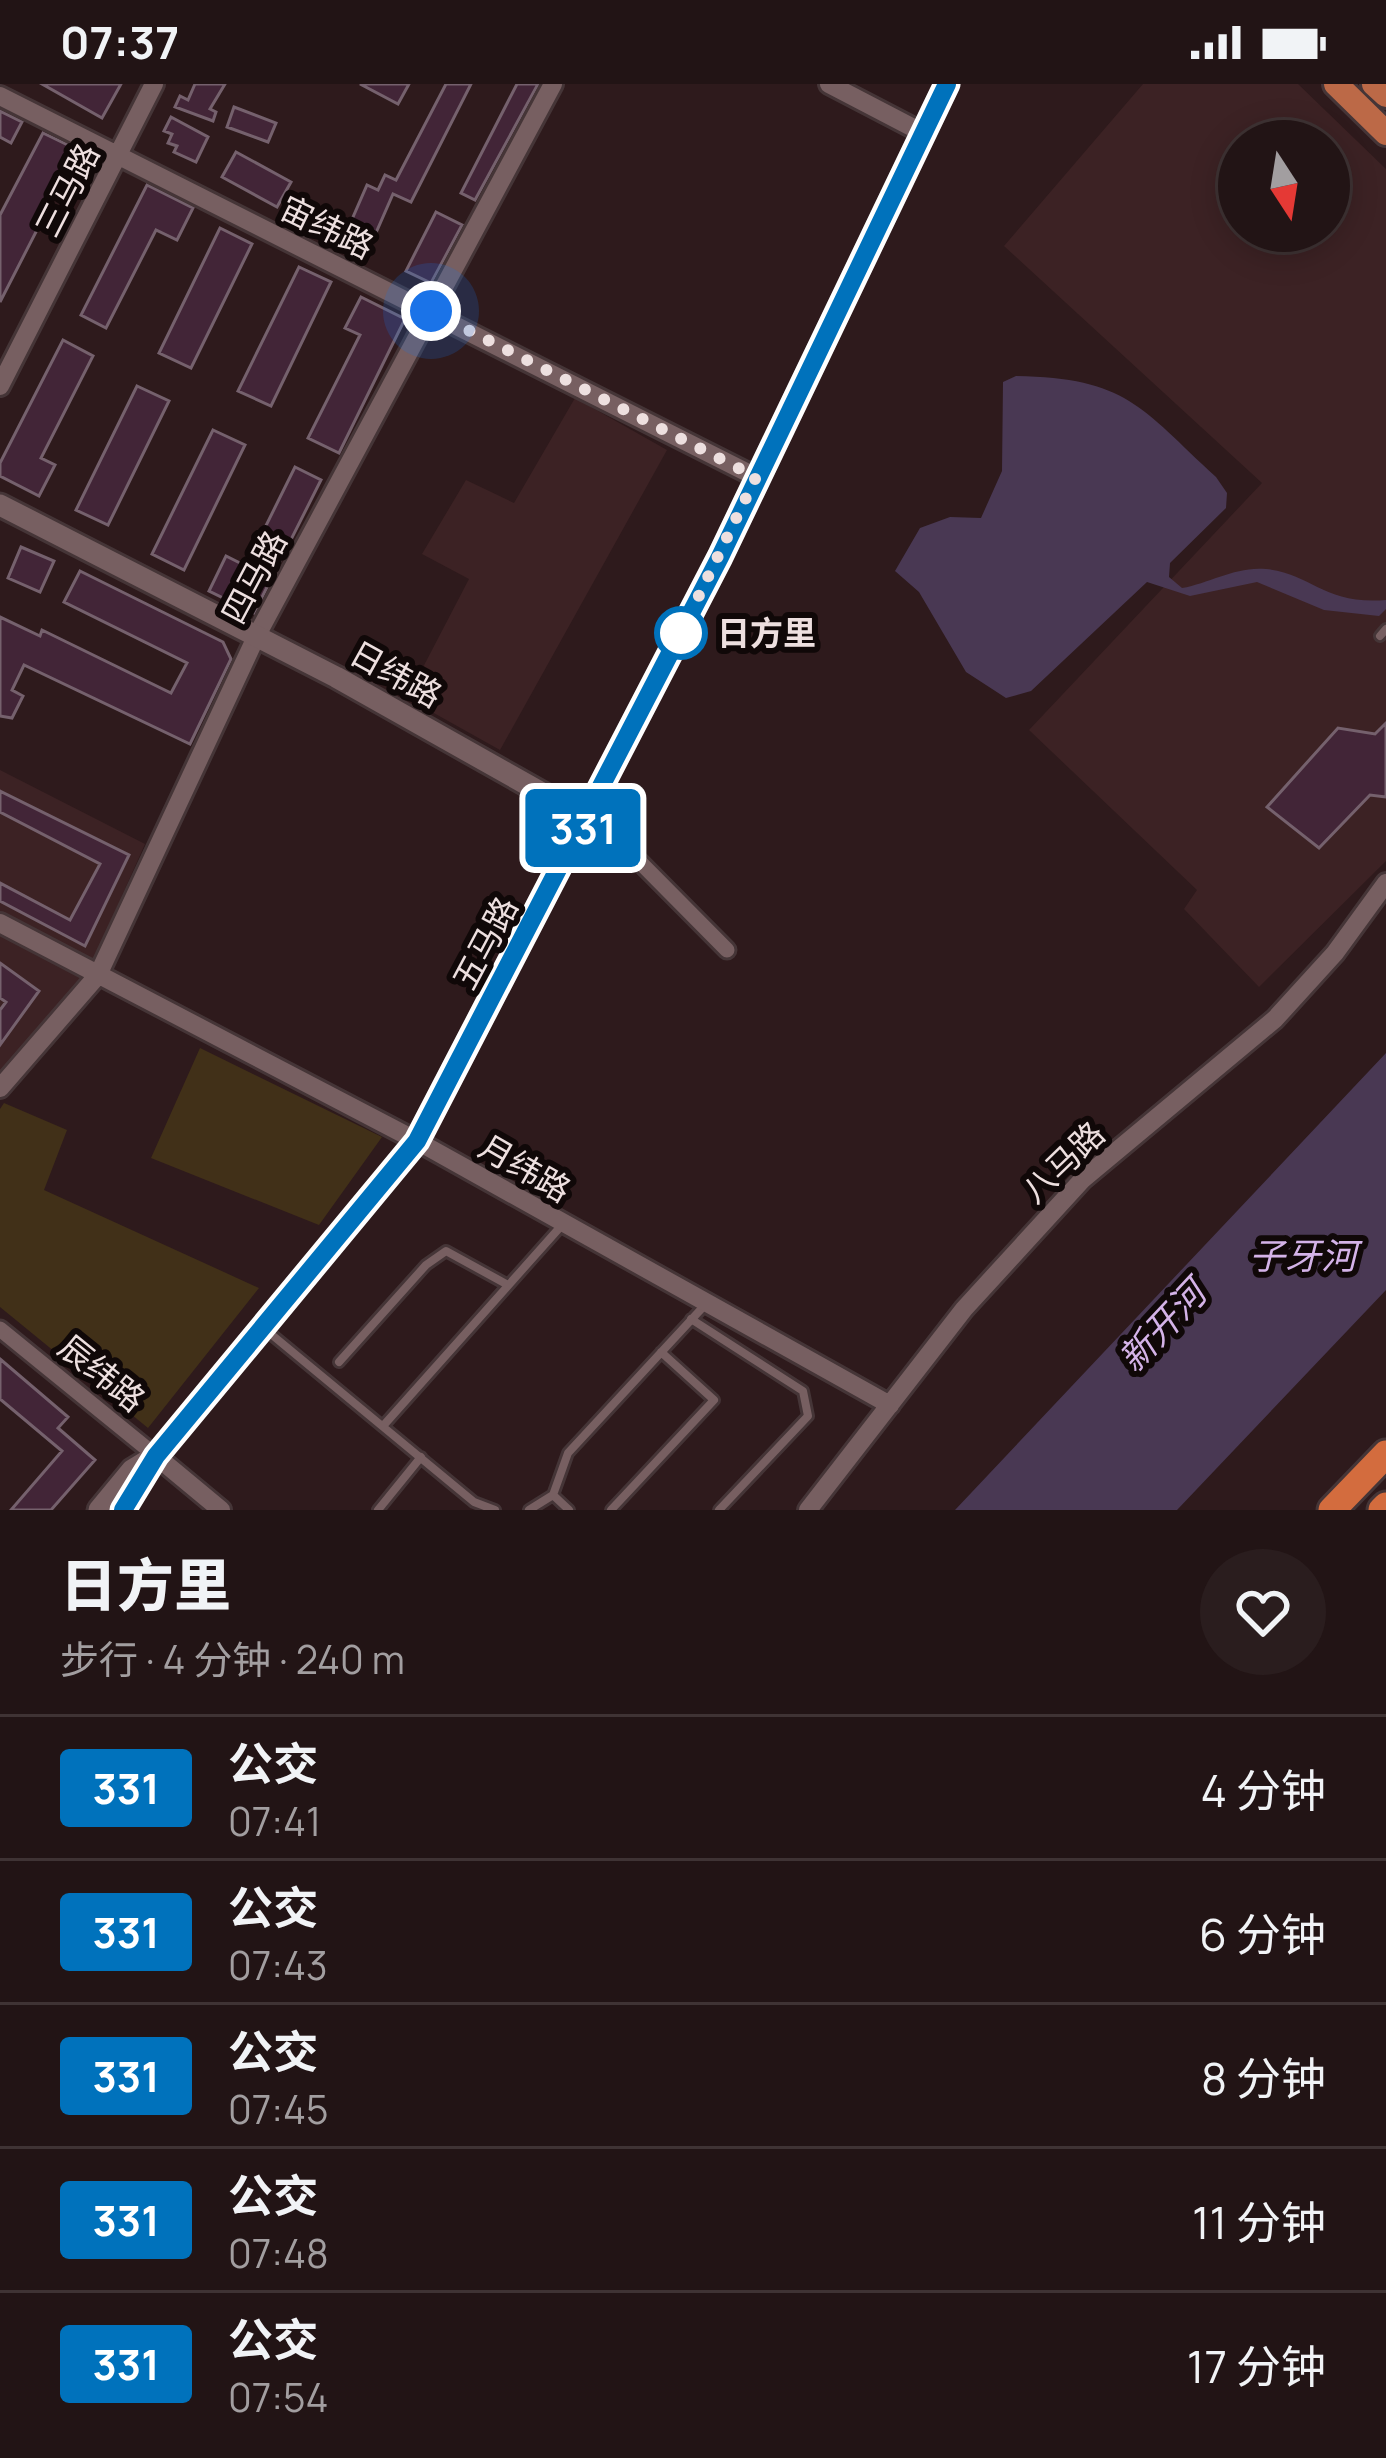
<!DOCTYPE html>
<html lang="zh">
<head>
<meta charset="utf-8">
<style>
	body { margin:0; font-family:Manrope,"Noto Sans SC",sans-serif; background:#2a1d1e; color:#f1f3f6; height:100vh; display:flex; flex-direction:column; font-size:45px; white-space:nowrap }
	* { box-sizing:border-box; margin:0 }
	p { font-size:39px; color:#a29ea0 }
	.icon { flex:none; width:66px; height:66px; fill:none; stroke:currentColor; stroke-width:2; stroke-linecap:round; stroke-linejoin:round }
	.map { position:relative; height:1426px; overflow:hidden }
	.drawer { display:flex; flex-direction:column; background:#221415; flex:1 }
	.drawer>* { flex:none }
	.badge { padding:0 24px; border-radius:9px; font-size:42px; line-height:78px }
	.needle { width:78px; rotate:168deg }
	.fabs { position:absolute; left:1218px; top:36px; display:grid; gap:24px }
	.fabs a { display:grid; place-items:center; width:132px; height:132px; border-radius:50%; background:#221415; box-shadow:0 6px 30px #0003,0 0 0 3px #3f3334; font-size:60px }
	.you { position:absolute; width:60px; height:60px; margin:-30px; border:9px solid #fff; border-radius:50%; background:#1a73e8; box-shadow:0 0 0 18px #1a73e833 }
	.map>.badge { position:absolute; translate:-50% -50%; box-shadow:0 0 0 6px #fff }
	.round { display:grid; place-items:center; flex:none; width:126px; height:126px; border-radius:63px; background:#2a1d1e }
	.headline { display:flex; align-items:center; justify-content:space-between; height:204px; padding:0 60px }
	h1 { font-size:57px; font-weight:800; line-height:90px }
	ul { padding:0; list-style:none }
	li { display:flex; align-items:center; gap:36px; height:144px; padding:0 60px; border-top:3px solid #3f3334 }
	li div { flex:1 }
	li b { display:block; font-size:45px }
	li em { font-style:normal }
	li .badge { min-width:132px; font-weight:700; text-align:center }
	.status { display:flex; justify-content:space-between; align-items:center; height:84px; padding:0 60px; background:#221415; direction:ltr }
	.status svg { height:33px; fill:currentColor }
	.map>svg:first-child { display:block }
</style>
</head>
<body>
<div class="status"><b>07:37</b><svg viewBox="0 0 49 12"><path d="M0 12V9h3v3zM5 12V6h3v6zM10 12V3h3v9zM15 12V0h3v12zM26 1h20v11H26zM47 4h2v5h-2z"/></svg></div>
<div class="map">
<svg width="1386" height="1426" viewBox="0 0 1386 1426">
	<rect width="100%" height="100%" fill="#2e1a1c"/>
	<!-- built -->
	<path fill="#3c2224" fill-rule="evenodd" d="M1143 0H1298L1386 85V777L1259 903 1184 825 1197 806 1029 646 1262 399 1004 162ZM1239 57H1329V147H1239Z
		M575 314 667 366 500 666 407 614 469 495 422 470 466 396 514 419Z
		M0 686 145 760 84 897 0 993Z"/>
	<!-- green -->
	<path fill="#413018" d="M200 964 382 1053 319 1141 151 1074Z
		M4 1019 67 1046 44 1106 259 1204 148 1344 0 1223V1025Z"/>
	<!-- water -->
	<path fill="#493853" d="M1016 292C1127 294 1140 323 1216 393L1227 409 1226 424 1170 479 1169 493 1182 504C1210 499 1236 482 1266 485 1312 490 1324 521 1386 516V525L1379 532 1324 526 1257 498 1190 512 1147 498 1031 607 1006 614 966 588 919 508 895 487 920 444 950 433 981 434 1002 387 1003 298Z
		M1386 969V1206L1177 1426H955Z"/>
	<!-- building -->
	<path fill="#422537" stroke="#75616d" stroke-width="3" d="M42 0H121L102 34Z
		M195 0H225L210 25 216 28 213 37 175 23 180 12 188 16Z
		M360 0H409L398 20Z
		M446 0H471L411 118 393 110 368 167 343 156 367 101 378 106 385 91 396 96Z
		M517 0H538L475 116 461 109Z
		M234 23 276 39 268 58 227 43Z
		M0 27 22 38 11 59 0 53Z
		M171 33 208 53 196 78 174 68 177 62 168 59 172 50 164 47Z
		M43 49 78 66 0 218V131Z
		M236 68 291 98 277 123 222 93Z
		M147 101 193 124 177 156 156 146 106 244 81 231Z
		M436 128 462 141 431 199 406 187Z
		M220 144 252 160 191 284 159 269Z
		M299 183 331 198 271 322 238 307Z
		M361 213 405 235 339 369 308 354 360 251 345 244Z
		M63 256 93 272 41 374 55 381 39 412 0 392V379Z
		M137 302 169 317 108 441 76 426Z
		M213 346 245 361 184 486 152 470Z
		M295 383 321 396 254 529 209 507 226 472 246 482Z
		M21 463 54 477 40 508 8 494Z
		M80 487 223 558 231 575 190 660 24 581 12 606 23 612 12 634 0 632V533L40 552 42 546 171 609 187 579 64 518Z
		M1386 639V713L1370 711 1319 764 1267 723 1338 644 1375 650Z
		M0 707 129 771 85 862 0 817V799L70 836 100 780 0 728Z
		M0 879 39 907 0 961V926L6 918 0 914Z
		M0 1275 68 1333 58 1344 95 1376 51 1426H11L62 1367 0 1315Z"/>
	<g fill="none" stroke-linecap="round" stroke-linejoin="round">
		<!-- service casing -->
		<g stroke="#453537" stroke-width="14">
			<path id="service" d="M1380 552 1386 545
				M691 1235 803 1307 808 1332 719 1426
				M266 1246 474 1418 495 1426
				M339 1278 426 1181 446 1167 508 1201
				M383 1342 562 1141
				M553 1411 569 1426
				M378 1426 421 1373
				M529 1426 553 1411 568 1369 704 1222
				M611 1426 714 1316 661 1268"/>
		</g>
		<!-- minor casing -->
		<g stroke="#453537" stroke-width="21">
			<path id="minor" d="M588 735 622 760 727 866
				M0 1245 156 1372"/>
		</g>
		<!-- tertiary casing -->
		<g stroke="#453537" stroke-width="24">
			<path id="tertiary" d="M829 0 923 49
				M0 12 756 393
				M0 302 154 0
				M0 839 417 1057 890 1321
				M0 1004 98 891 256 553 553 0
				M156 1372 221 1426
				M808 1426 964 1225 1083 1095 1275 935 1335 869 1386 799"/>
		</g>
		<!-- secondary casing -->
		<g stroke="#453537" stroke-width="27">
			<path id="secondary" d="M0 421 336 593 588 735
				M99 1426 132 1386 155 1372
				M123 1426 156 1372 417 1057 720 473 947 0"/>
		</g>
		<!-- primary casing -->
		<g stroke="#453537" stroke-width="30">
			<path id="primary" d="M1336 0 1386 49
				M1374 0 1386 11"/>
		</g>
		<!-- trunk casing -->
		<g stroke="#453537" stroke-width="33">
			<path id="trunk" d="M1332 1426 1386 1370
				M1382 1426 1386 1422"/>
		</g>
		<!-- service -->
		<use href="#service" stroke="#775f61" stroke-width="8"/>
		<!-- minor -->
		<use href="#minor" stroke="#775f61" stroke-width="15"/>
		<!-- tertiary -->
		<use href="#tertiary" stroke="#775f61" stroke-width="18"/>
		<!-- secondary -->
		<use href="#secondary" stroke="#775f61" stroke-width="21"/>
		<!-- primary -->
		<use href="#primary" stroke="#bc6947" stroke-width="24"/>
		<!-- trunk -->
		<use href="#trunk" stroke="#d36c3e" stroke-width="27"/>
	</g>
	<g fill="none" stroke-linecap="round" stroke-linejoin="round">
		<!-- line casing -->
		<g stroke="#fff" stroke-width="27">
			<path id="line" d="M123 1426 156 1372 417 1057 720 473 947 0"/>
		</g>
		<!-- line -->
		<use href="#line" stroke="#0072bc" stroke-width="18"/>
		<!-- walk -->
		<path stroke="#eddfdf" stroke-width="12" stroke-dasharray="0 21.6" d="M431 227 756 393 681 549"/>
	</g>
	<!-- markers -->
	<circle fill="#fff" stroke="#0072bc" stroke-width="6" cx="681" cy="549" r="24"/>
	<g text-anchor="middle" stroke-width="12" stroke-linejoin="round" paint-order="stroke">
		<!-- street labels -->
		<g font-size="33" fill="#eddfdf" stroke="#100808">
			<text transform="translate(67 106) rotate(-63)" y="12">三马路</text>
			<text transform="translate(327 143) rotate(26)" y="12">宙纬路</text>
			<text transform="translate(254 493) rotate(-62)" y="12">四马路</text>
			<text transform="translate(396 590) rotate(29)" y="12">日纬路</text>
			<text transform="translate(485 859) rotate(-62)" y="12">五马路</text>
			<text transform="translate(1063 1078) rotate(-44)" y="12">八马路</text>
			<text transform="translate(525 1084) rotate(30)" y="12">月纬路</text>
			<text transform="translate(102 1289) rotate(39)" y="12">辰纬路</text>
		</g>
		<!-- stop labels -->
		<g font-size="33" font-weight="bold" fill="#eddfdf" stroke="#100808" text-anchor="start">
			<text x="717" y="561">日方里</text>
		</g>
		<!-- water labels -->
		<g font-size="36" font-style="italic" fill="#d4b3e8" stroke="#100808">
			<text x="1303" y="1185">子牙河</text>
			<text transform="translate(1162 1242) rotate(-47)" y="13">新开河</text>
		</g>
	</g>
</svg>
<div class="fabs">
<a><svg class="needle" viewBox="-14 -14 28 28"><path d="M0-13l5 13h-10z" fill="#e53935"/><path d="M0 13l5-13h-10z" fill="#a29ea0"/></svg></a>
</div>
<div class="you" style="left:431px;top:227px"></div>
<b class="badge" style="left:583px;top:744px;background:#0072bc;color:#fff">331</b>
</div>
<section class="drawer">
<div class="headline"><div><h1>日方里</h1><p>步行 · 4 分钟 · 240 m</p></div><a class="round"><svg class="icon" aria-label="heart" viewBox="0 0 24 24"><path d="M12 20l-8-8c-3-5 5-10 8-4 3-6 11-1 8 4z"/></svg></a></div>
<ul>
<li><span class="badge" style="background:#0072bc;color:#fff">331</span><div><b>公交</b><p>07:41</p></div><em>4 分钟</em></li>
<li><span class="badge" style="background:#0072bc;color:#fff">331</span><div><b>公交</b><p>07:43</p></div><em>6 分钟</em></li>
<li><span class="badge" style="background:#0072bc;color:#fff">331</span><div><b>公交</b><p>07:45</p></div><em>8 分钟</em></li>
<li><span class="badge" style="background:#0072bc;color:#fff">331</span><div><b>公交</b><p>07:48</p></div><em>11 分钟</em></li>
<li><span class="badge" style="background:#0072bc;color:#fff">331</span><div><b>公交</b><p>07:54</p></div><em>17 分钟</em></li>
</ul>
</section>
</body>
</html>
